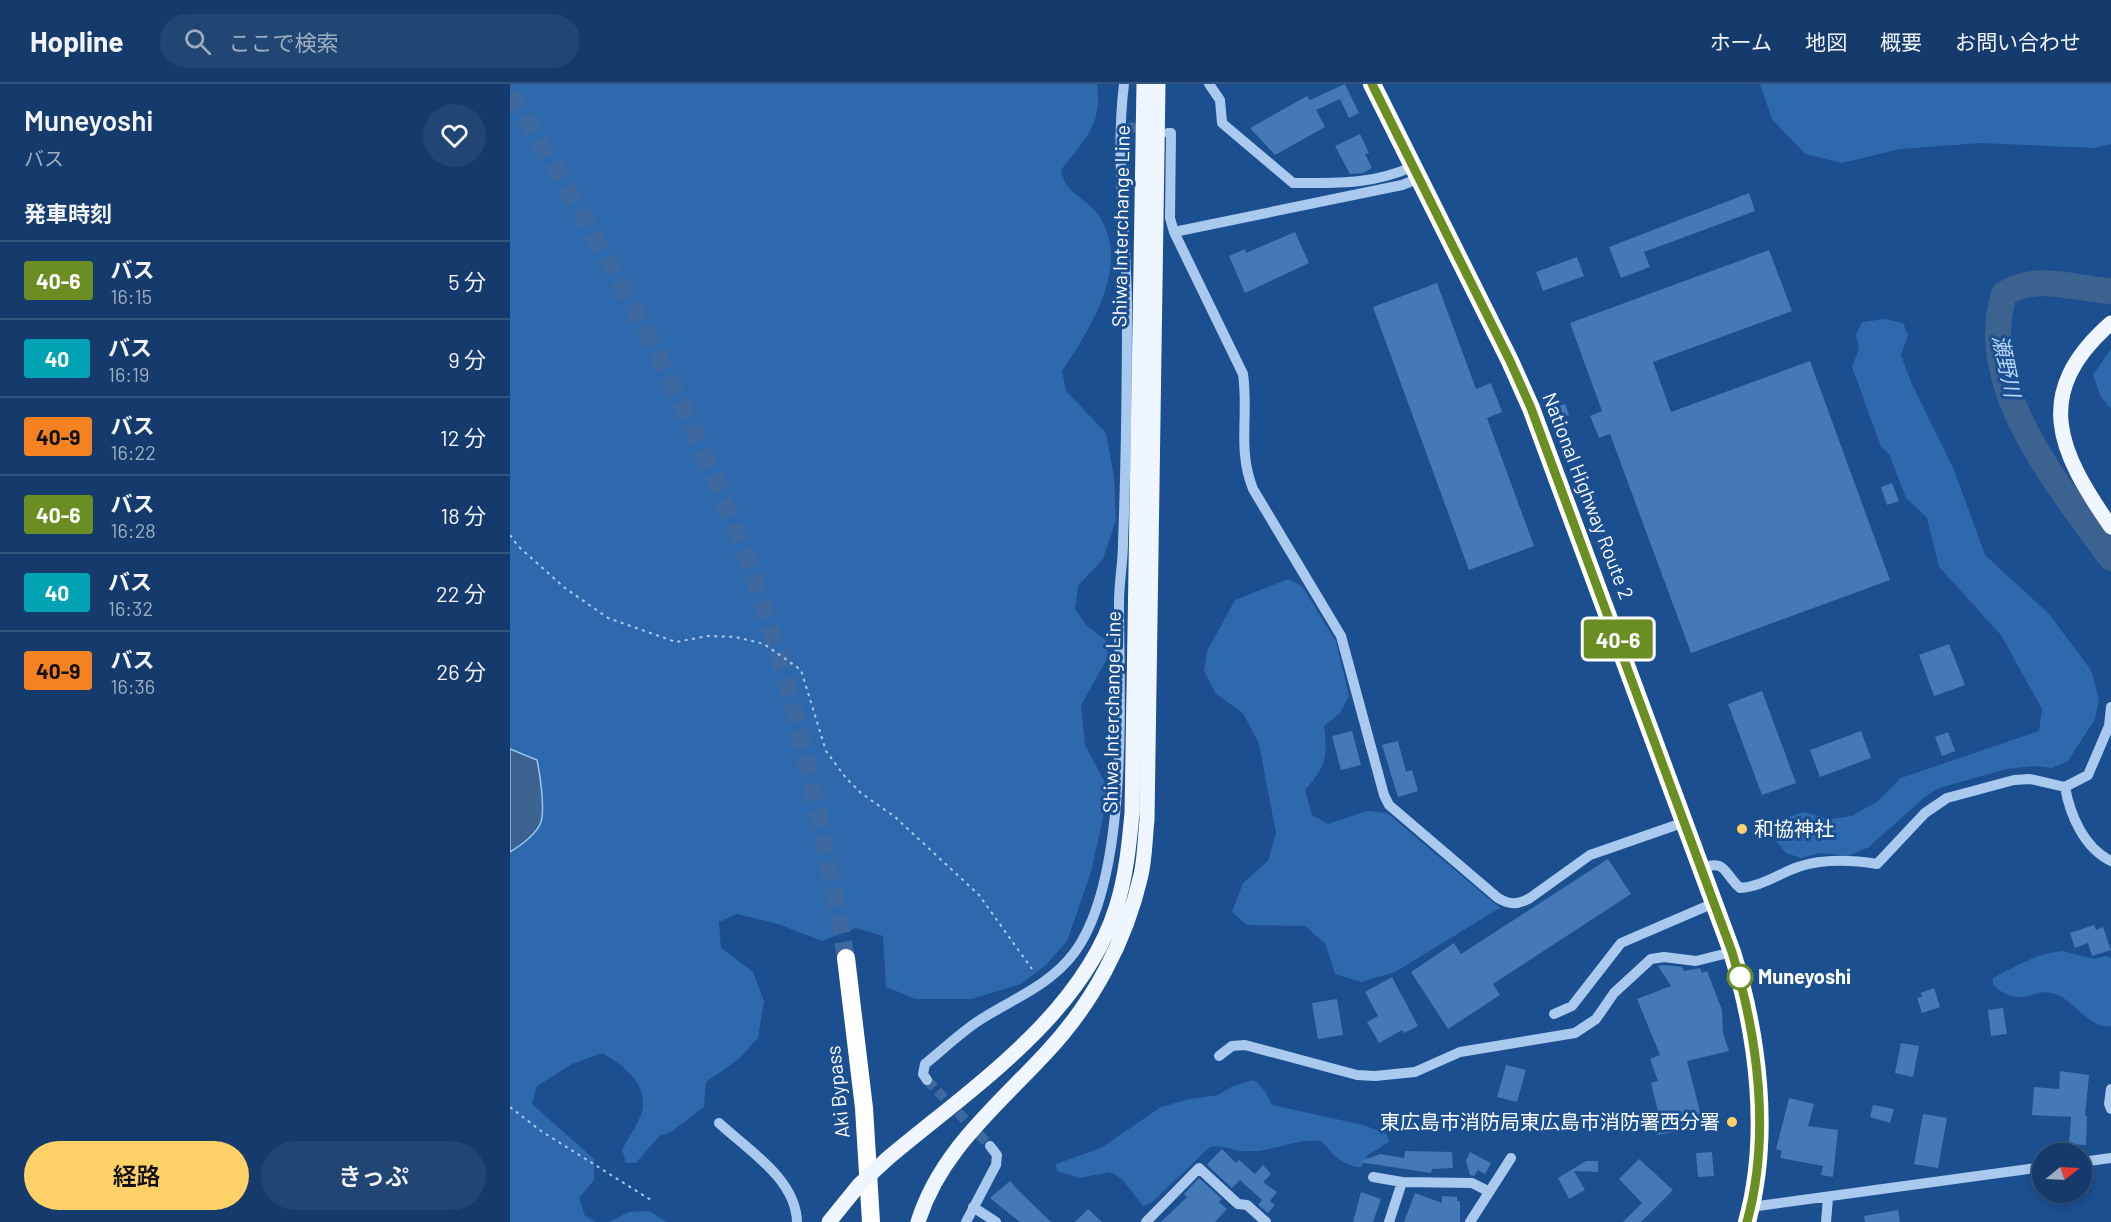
<!DOCTYPE html>
<html lang="ja">
<head>
<meta charset="utf-8">
<style>
	body { margin:0; font-family:Barlow,"Noto Sans JP",sans-serif; background:#214673; color:#f1f3f6; height:100vh; display:flex; flex-direction:column; font-size:22px; white-space:nowrap }
	* { box-sizing:border-box; margin:0 }
	p { font-size:20px; color:#9dadc1 }
	.icon { flex:none; width:33px; height:33px; fill:none; stroke:currentColor; stroke-width:2; stroke-linecap:round; stroke-linejoin:round }
	.map { position:relative; flex:1; overflow:hidden }
	.panel { display:flex; flex-direction:column; background:#143b6b; width:510px }
	.panel>* { flex:none }
	.badge { padding:0 12px; border-radius:4px; font-size:21px; line-height:39px }
	.needle { width:39px; rotate:72deg }
	.controls { position:absolute; left:1522px; top:1059px; display:grid; gap:12px }
	.controls a { display:grid; place-items:center; width:60px; height:60px; border-radius:50%; background:#143b6b; box-shadow:0 3px 9px #0003,0 0 0 2px #33557e; font-size:30px }
	.map>.badge { position:absolute; translate:-50% -50%; box-shadow:0 0 0 3px #fff }
	h2 { padding:0 24px; font-size:22px; line-height:54px }
	.round { display:grid; place-items:center; flex:none; width:63px; height:63px; border-radius:32px; background:#214673 }
	.summary { display:flex; align-items:center; justify-content:space-between; height:102px; padding:0 24px }
	h1 { font-size:28px; font-weight:600; line-height:45px }
	.cta { display:flex; gap:12px; margin-top:auto; padding:12px 24px }
	.cta a { flex:1; height:69px; border-radius:36px; background:#ffd166; color:#111; font-size:24px; font-weight:600; line-height:69px; text-align:center }
	.cta a+a { background:#214673; color:#f1f3f6 }
	ul { padding:0; list-style:none }
	li { display:flex; align-items:center; gap:18px; height:78px; padding:0 24px; border-top:2px solid #33557e }
	li div { flex:1 }
	li b { display:block; font-size:22px }
	li em { font-style:normal }
	li .badge { min-width:66px; font-weight:700; text-align:center }
	header { display:flex; align-items:center; gap:36px; box-sizing:border-box; height:84px; padding:0 30px; background:#143b6b; border-bottom:2px solid #33557e }
	header strong { font-size:28px }
	nav { display:flex; gap:33px; margin-inline-start:auto; font-size:21px }
	.search { width:420px; height:54px; background:#214673; display:flex; align-items:center; gap:15px; box-sizing:border-box; padding:0 21px; border-radius:33px; color:#9dadc1; font-size:22px }
	main { display:flex; flex:1; min-height:0 }
	.map>svg:first-child { display:block }
</style>
</head>
<body>
<header>
<strong>Hopline</strong>
<div class="search"><svg class="icon" aria-label="search" viewBox="0 0 24 24"><circle cx="10" cy="10" r="6"/><path d="M15 15l6 6"/></svg>ここで検索</div>
<nav><a>ホーム</a><a>地図</a><a>概要</a><a>お問い合わせ</a></nav>
</header>
<main>
<section class="panel">
<div class="summary"><div><h1>Muneyoshi</h1><p>バス</p></div><a class="round"><svg class="icon" aria-label="heart" viewBox="0 0 24 24"><path d="M12 20l-8-8c-3-5 5-10 8-4 3-6 11-1 8 4z"/></svg></a></div>
<h2>発車時刻</h2>
<ul>
<li><span class="badge" style="background:#6b8e23;color:#fff">40-6</span><div><b>バス</b><p>16:15</p></div><em>5 分</em></li>
<li><span class="badge" style="background:#00a3b4;color:#fff">40</span><div><b>バス</b><p>16:19</p></div><em>9 分</em></li>
<li><span class="badge" style="background:#f58220;color:#111">40-9</span><div><b>バス</b><p>16:22</p></div><em>12 分</em></li>
<li><span class="badge" style="background:#6b8e23;color:#fff">40-6</span><div><b>バス</b><p>16:28</p></div><em>18 分</em></li>
<li><span class="badge" style="background:#00a3b4;color:#fff">40</span><div><b>バス</b><p>16:32</p></div><em>22 分</em></li>
<li><span class="badge" style="background:#f58220;color:#111">40-9</span><div><b>バス</b><p>16:36</p></div><em>26 分</em></li>
</ul>
<div class="cta"><a>経路</a><a>きっぷ</a></div>
</section>
<div class="map">
<svg width="1601" height="1138" viewBox="0 0 1601 1138">
	<rect width="100%" height="100%" fill="#1b4f8f"/>
	<!-- green -->
	<path fill="#2e69ad" d="M0 0H587C593 40 574 56 551 86 556 110 570 110 585 127 625 175 581 244 552 287L556 307 596 349 604 393 606 436 593 475 568 502 565 525 577 542 596 557 598 573 571 621 575 661 596 700 593 734 581 788 557 857 537 880 511 900 461 915H406L376 903 373 852 346 844 312 857 268 840 227 830 209 838 211 864 243 888 254 917 248 954 229 975 196 998 194 1023 161 1048 149 1052 126 1079H116L112 1066C117 1056 133 1032 133 1023 135 996 111 980 92 969L62 980 27 1002 22 1020 84 1075V1096L69 1114 75 1132 86 1138H0Z
		M1250 0H1601V60L1583 64 1471 59 1390 65 1332 79 1295 70 1262 35Z
		M1375 235 1393 239 1398 251 1391 271 1401 298 1444 386 1475 471 1539 530 1581 586 1589 615 1585 635 1558 677 1542 684 1523 682 1497 685 1429 704 1415 713 1359 763 1338 772 1310 769 1291 774 1276 769 1262 752 1265 738 1293 728 1320 735 1342 732 1368 717 1391 694 1529 647 1532 625 1491 551 1429 483 1417 434 1396 414 1379 370 1371 363 1342 283 1349 265 1346 251 1352 238Z
		M1601 265V325L1591 313 1583 291Z
		M778 495 792 502 826 557 839 612 830 629 814 642C818 674 816 682 795 706L802 731 818 740 857 727 877 729 990 824 885 888 851 898 825 890 815 859 795 842 737 841 722 828 733 799 758 777 766 749 749 660 733 629 706 610 694 587 697 567 725 516Z
		M1553 867 1584 875 1596 872 1601 874V942C1579 945 1564 916 1545 910 1522 902 1512 927 1483 901V894C1507 882 1526 869 1553 867Z
		M744 996 755 1007 762 1021 853 1041 877 1050 879 1058 858 1071 851 1083C835 1083 821 1070 812 1057 786 1053 760 1070 732 1067 720 1066 712 1060 700 1063L641 1119 633 1122 612 1095 600 1088 570 1094 547 1087 546 1080 591 1064 651 1023 680 1015 708 1011 723 1002Z
		M139 1127 157 1138H99L119 1128Z"/>
	<!-- water -->
	<path fill="#3c6290" stroke="#9cc4f0" stroke-width="1.5" d="M0 665 27 676C30 690 35 724 31 738 26 751 11 761 0 768Z"/>
	<g fill="none" stroke-linecap="round" stroke-linejoin="round">
		<!-- river -->
		<path stroke="#3c6290" stroke-width="26" d="M1601 207C1565 205 1526 189 1494 210 1465 303 1549 402 1601 474"/>
	</g>
	<!-- building -->
	<path fill="#4478b7" d="M835 0 849 29 839 34 830 15 806 26 815 43 765 71 740 44 797 12 800 16Z
		M850 50 859 69 855 70 862 84 853 89 840 90 825 62Z
		M1239 109 1245 127 1134 168 1140 183 1111 194 1099 163Z
		M785 148 799 179 735 209 719 172 735 165 736 169Z
		M1259 166 1282 227 1143 278 1161 328 1300 277 1380 496 1181 569 1100 350 1089 354 1080 332 1092 327 1060 239Z
		M1067 173 1074 192 1033 207 1026 188Z
		M927 199 966 305 981 299 992 328 977 334 1024 462 959 486 863 223Z
		M1055 320 1059 331 1048 335 1044 324Z
		M1382 399 1389 417 1377 421 1371 403Z
		M1439 560 1455 601 1424 612 1409 571Z
		M1252 607 1286 699 1252 711 1218 620Z
		M842 647 851 681 831 686 822 652Z
		M1351 647 1361 674 1310 693 1300 666Z
		M1438 648 1445 667 1432 672 1425 653Z
		M888 657 896 688 902 686 908 707 888 713 872 661Z
		M1098 775 1121 810 983 900 990 911 938 945 901 888 944 859 951 870Z
		M1584 841 1586 846 1593 843 1601 866 1582 872 1578 859 1565 864 1560 849Z
		M1154 881 1172 883 1174 887 1190 884 1192 889 1197 887 1212 926 1213 949 1219 967 1177 977 1194 1043 1147 1051 1143 1037 1150 1035 1141 999 1148 997 1140 975 1150 971 1127 915 1161 902 1148 882Z
		M882 893 908 942 894 949 892 946 869 959 857 938 868 932 855 908Z
		M1424 904 1430 923 1412 929 1407 914 1412 913 1411 909Z
		M827 915 833 951 808 955 802 919Z
		M1493 924 1497 950 1481 952 1478 926Z
		M1391 959 1409 962 1403 993 1385 989Z
		M996 981 1016 986 1007 1018 987 1013Z
		M1550 987 1579 991 1575 1032H1577L1576 1061 1559 1060 1561 1033 1522 1031 1524 1003 1549 1005Z
		M1279 1014 1304 1020 1298 1042 1328 1046 1323 1093 1311 1091 1313 1082 1270 1074 1272 1067 1266 1065Z
		M1363 1021 1384 1025 1380 1039 1360 1033Z
		M1413 1030 1437 1034 1428 1084 1404 1080Z
		M712 1065 726 1079 729 1076 745 1090 753 1081 761 1090 753 1098 767 1108 760 1117 765 1121 758 1129 748 1121 752 1116 730 1096 722 1104 698 1082 697 1080Z
		M895 1067 942 1068 943 1084 922 1085 921 1089 849 1078 870 1070 894 1074Z
		M960 1068 981 1079 975 1090 968 1086 964 1092 960 1091 956 1077Z
		M1202 1068 1204 1092 1188 1093 1186 1069Z
		M1129 1075 1163 1106 1131 1138H1113L1132 1119 1109 1095Z
		M1076 1077H1088V1088L1064 1087 1075 1106 1059 1115 1048 1094Z
		M689 1094 712 1115 709 1118 717 1125 705 1138H651L677 1113 674 1110Z
		M500 1097 508 1106 541 1138H510L480 1114Z
		M851 1108 871 1115 863 1138H843Z
		M905 1109 932 1119V1112L947 1113V1117H950V1138H894Z
		M578 1125 592 1138H565Z
		M1388 1126 1390 1138H1355L1354 1132Z"/>
	<g fill="none" stroke-linecap="round" stroke-linejoin="round">
		<!-- minor-tunnel -->
		<path stroke="#3d69a0" stroke-width="10" stroke-dasharray="10 5" stroke-linecap="butt" d="M618 43 640 46
			M417 996 480 1062"/>
		<!-- highway-tunnel -->
		<path stroke="#3d69a0" stroke-width="18" stroke-dasharray="18 9" stroke-linecap="butt" d="M0 10C92 158 176 310 236 474 284 603 312 738 336 874"/>
		<!-- path -->
		<path stroke="#a9c9ee" stroke-width="2" stroke-dasharray="3 4.5" stroke-linecap="butt" d="M0 451 8 462 55 504 98 534 166 558 198 552 226 553 254 560 291 586 316 667 336 694 351 709 385 733 469 811 522 885
			M0 1023 31 1047 144 1118"/>
		<!-- minor -->
		<path stroke="#a9c9ee" stroke-width="10" d="M699 0 710 16 712 39 783 99C828 99 862 101 904 82
			M658 49H661L660 134 664 148 733 290C739 331 727 365 743 405L831 552 874 711 879 721 988 814C1000 821 1007 821 1020 814L1080 771 1175 738
			M664 148 892 101 910 94
			M1555 703C1560 731 1574 764 1601 777
			M1191 784C1217 775 1213 789 1230 804 1251 803 1268 790 1288 783 1312 775 1342 776 1367 780L1415 729 1437 714 1504 696 1520 695 1555 703 1578 691 1599 642 1601 623
			M1044 930 1062 922 1111 859 1204 819
			M709 972 722 962 735 961 847 991 865 992 905 988 950 968 1065 949 1086 935 1104 909 1141 875 1154 873 1186 877 1222 868
			M417 996 413 990 415 980C434 965 453 946 473 934 505 914 541 900 564 869 620 794 609 610 609 518 609 498 613 479 613 459 616 379 617 299 617 219 616 145 605 73 614 0
			M1601 1005 1599 1020 1601 1025
			M209 1039C238 1066 286 1095 287 1138
			M1572 1078 1601 1074
			M863 1093 892 1098 962 1099 978 1107
			M463 1123 486 1138
			M1241 1123 1533 1083
			M456 1138 486 1081 487 1071 480 1062
			M636 1138 689 1084 728 1120 737 1121 756 1138
			M879 1138 892 1098
			M960 1138 1001 1074
			M1316 1138 1318 1114"/>
		<!-- major -->
		<path stroke="#f0f6ff" stroke-width="15" d="M1601 239C1521 309 1548 367 1601 443
			M377 1075C460 1005 572 932 606 824 616 793 619 761 622 729L634 0
			M408 1138C430 1067 487 1022 536 969 583 919 616 857 631 791 635 773 635 754 637 736L648 0"/>
		<!-- highway -->
		<path stroke="#fff" stroke-width="18" d="M862 0 1000 277 1021 324 1222 868C1248 952 1261 1052 1237 1138
			M336 874 354 1024 361 1138"/>
		<!-- major-bridge -->
		<path stroke="#f0f6ff" stroke-width="15" d="M319 1138 349 1101 377 1075"/>
	</g>
	<g fill="none" stroke-linecap="round" stroke-linejoin="round">
		<!-- line casing -->
		<g stroke="#fff" stroke-width="14">
			<path id="line" d="M862 0 1000 277 1021 324 1222 868C1248 953 1261 1051 1237 1138"/>
		</g>
		<!-- line -->
		<use href="#line" stroke="#6b8e23" stroke-width="9"/>
	</g>
	<!-- markers -->
	<g fill="#ffd166" stroke="#1b4f8f" stroke-width="2">
		<circle cx="1232" cy="745" r="6"/>
		<circle cx="1222" cy="1038" r="6"/>
	</g>
	<circle fill="#fff" stroke="#6b8e23" stroke-width="3" cx="1230" cy="893" r="12"/>
	<g text-anchor="middle" stroke-width="6" stroke-linejoin="round" paint-order="stroke">
		<!-- street labels -->
		<g font-size="20" fill="#fff" stroke="#1b4f8f">
			<text transform="translate(611 142) rotate(-89)" y="7">Shiwa Interchange Line</text>
			<text transform="translate(1078 412) rotate(69)" y="7">National Highway Route 2</text>
			<text transform="translate(602 628) rotate(-89)" y="7">Shiwa Interchange Line</text>
			<text transform="translate(328 1008) rotate(-96)" y="7">Aki Bypass</text>
		</g>
		<!-- poi labels -->
		<g font-size="20" fill="#fff" stroke="#1b4f8f" text-anchor="start">
			<text x="1244" y="752">和協神社</text>
			<text x="1210" y="1045" text-anchor="end">東広島市消防局東広島市消防署西分署</text>
		</g>
		<!-- stop labels -->
		<g font-size="20" font-weight="bold" fill="#fff" stroke="#1b4f8f" text-anchor="start">
			<text x="1248" y="900">Muneyoshi</text>
		</g>
		<!-- water labels -->
		<g font-size="21" font-style="italic" fill="#b5d3f5" stroke="#1b4f8f">
			<text transform="translate(1496 282) rotate(78)" y="7">瀬野川</text>
		</g>
	</g>
</svg>
<div class="controls">
<a><svg class="needle" viewBox="-14 -14 28 28"><path d="M0-13l5 13h-10z" fill="#e53935"/><path d="M0 13l5-13h-10z" fill="#9dadc1"/></svg></a>
</div>
<b class="badge" style="left:1108px;top:555px;background:#6b8e23;color:#fff">40-6</b>
</div>
</main>
</body>
</html>
